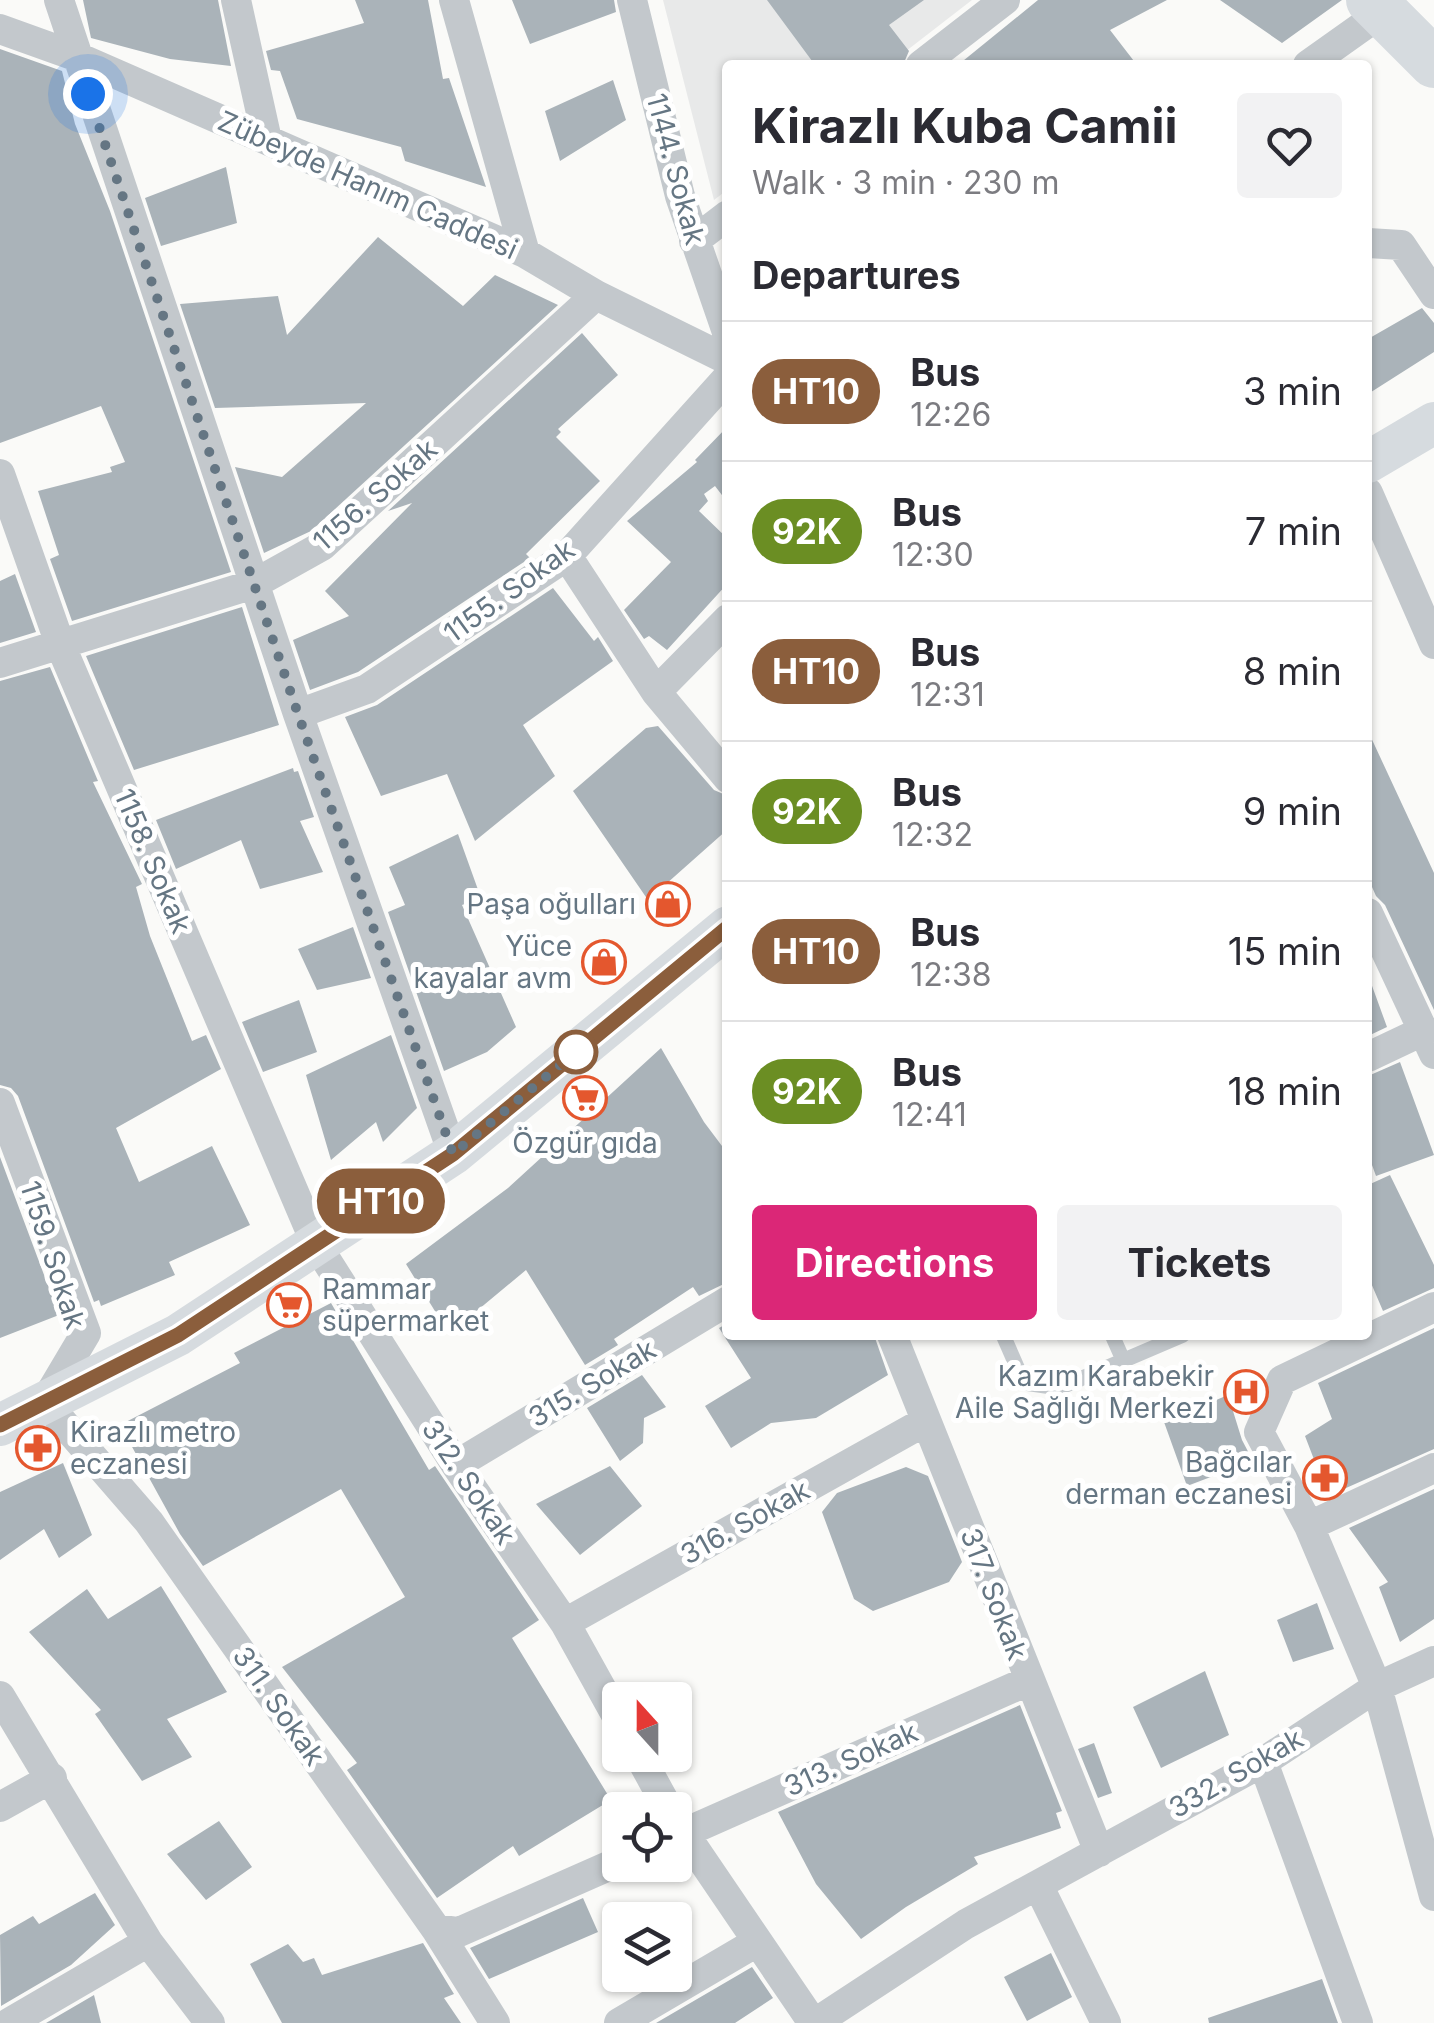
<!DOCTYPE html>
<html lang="en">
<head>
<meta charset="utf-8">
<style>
	body { margin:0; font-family:Inter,sans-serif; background:#f2f2f3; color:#2b2b33; height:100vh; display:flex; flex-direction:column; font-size:38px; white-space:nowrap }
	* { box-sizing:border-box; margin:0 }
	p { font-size:32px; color:#7c7c81 }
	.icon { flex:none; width:55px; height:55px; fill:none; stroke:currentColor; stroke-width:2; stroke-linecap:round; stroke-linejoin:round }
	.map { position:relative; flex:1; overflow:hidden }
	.sheet { position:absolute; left:722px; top:60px; width:650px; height:1280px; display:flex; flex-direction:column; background:#fff; border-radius:10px; box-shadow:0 2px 8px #0004 }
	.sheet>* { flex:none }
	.badge { padding:0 20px; border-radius:32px; font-size:35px; line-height:65px }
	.needle { width:65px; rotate:339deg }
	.buttons { position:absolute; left:602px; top:1682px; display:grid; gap:20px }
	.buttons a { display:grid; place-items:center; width:90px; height:90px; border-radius:10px; background:#fff; box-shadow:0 2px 8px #0004; font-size:50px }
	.you { position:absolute; width:50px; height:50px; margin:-25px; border:8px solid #fff; border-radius:50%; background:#1a73e8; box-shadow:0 0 0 15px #1a73e833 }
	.map>.badge { position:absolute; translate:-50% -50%; box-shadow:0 0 0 5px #fff }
	h2 { padding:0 30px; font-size:38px; line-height:90px }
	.round { display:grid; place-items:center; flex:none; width:105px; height:105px; border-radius:10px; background:#f2f2f3 }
	.summary { display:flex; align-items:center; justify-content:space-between; height:170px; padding:0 30px }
	h1 { font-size:48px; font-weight:700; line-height:75px }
	.button { display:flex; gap:20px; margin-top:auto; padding:20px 30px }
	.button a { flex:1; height:115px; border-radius:10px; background:#db2777; color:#fff; font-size:40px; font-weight:700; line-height:115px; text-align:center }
	.button a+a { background:#f2f2f3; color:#2b2b33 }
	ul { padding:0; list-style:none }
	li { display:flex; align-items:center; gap:30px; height:140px; padding:0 30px; border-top:2px solid #e1e1e2 }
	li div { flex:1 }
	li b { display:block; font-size:38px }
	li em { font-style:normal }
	li .badge { min-width:110px; font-weight:700; text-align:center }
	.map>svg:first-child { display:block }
</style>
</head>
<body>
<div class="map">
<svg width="1434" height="2023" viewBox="0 0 1434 2023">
	<rect width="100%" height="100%" fill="#fafaf8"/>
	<!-- built -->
	<path fill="#e8e9e9" d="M663 0H972L888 65H728L727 190 714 200Z"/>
	<!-- building -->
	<path fill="#aab3b9" d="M83 0H218L231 66 170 59 91 38Z
		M355 0H428L443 79 449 78 486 187 405 161 401 147 297 119 280 71 271 70 266 51 364 23Z
		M512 0H614L616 12 530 44Z
		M767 0H924L889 25 909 51 903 65H815Z
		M1038 0H1167L1110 30 1137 65H958Z
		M1220 0H1342L1282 43Z
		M0 49 62 71 75 124 110 211 231 572 72 621 50 559 59 555 38 491 112 472 110 467 125 462 101 406 0 443Z
		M613 80 626 120 560 161 545 111Z
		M226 167 237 223 161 246 145 198Z
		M378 237 463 306 495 275 558 305 311 531 264 553 235 467 282 477 366 403 215 408 180 304 278 296 287 335Z
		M1422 308 1434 323V352L1368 394V339Z
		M582 333 618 375 558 429 561 432 556 437 600 481 526 554 530 558 358 672 310 690 293 640 349 616 325 591 412 503 388 511Z
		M728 426V503L715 486 704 494 708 501 699 511 728 539V583L667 650 649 636 644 639 624 610 671 562 627 521 697 462 695 460Z
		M15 574 36 632 0 643V581Z
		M553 588 594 641 598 637 613 661 523 725 555 776 475 841 447 774 381 796 345 717 377 705Z
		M242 607 279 725 134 770 86 656Z
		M50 667 98 781 93 782 142 884 136 887 150 936 192 1041 206 1035 221 1069 116 1128 139 1182 212 1146 250 1225 169 1262 175 1275 101 1306 99 1300 94 1302 18 1096 11 1088 0 1085V681Z
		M658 726 714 790 728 796V829L648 900 573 791 646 728Z
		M1368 731 1434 873V1010L1385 905 1376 896 1368 878Z
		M293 768 294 772 298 771 314 817 300 821 323 872 260 889 241 840 176 869 156 820Z
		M458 834 481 898 462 905 516 1027 487 1052 444 1071 388 912 405 905 389 867Z
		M353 927 371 978 317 990 298 949Z
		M1368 983H1371L1387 1027 1368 1036Z
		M299 1000 317 1052 263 1072 242 1022Z
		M391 1035 417 1108 383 1142 376 1122 331 1160 306 1075Z
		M661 1048 704 1122 728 1154V1282L699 1296 693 1287 614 1339 618 1345 585 1365 526 1270 449 1334 406 1264 508 1188Z
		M1400 1062 1434 1155 1376 1176 1368 1154V1076Z
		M0 1157 59 1315 0 1338Z
		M1390 1175 1434 1265V1288L1383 1311 1368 1276V1185Z
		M331 1303 429 1470 435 1466 539 1620 512 1638 611 1800 519 1856 513 1846 437 1898 347 1770 357 1763 282 1667 405 1597 341 1489 203 1566 180 1534 120 1425 240 1363 234 1353Z
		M728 1323V1335H874L888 1375 816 1418 771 1423 731 1448 705 1406 751 1378 719 1328Z
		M1434 1328V1449L1328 1496 1305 1436 1332 1419 1318 1383Z
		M642 1375 666 1407 644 1418 643 1443 620 1461 587 1408Z
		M1228 1395 1242 1440 1253 1461 1187 1486 1164 1422Z
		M63 1463 92 1535 59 1558 44 1529 0 1560V1492Z
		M610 1466 642 1506 580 1555 536 1504Z
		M906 1467 928 1476 962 1562 949 1582 873 1611 854 1599 822 1512 837 1493Z
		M1434 1489V1619L1400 1642 1379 1587 1388 1582 1349 1528Z
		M161 1586 227 1692 167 1719 192 1757 142 1781 95 1714 101 1710 29 1632 87 1589 108 1619Z
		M1317 1603 1334 1649 1293 1662 1277 1620Z
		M1205 1671 1229 1735 1161 1768 1133 1707Z
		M1020 1705 1062 1811 1056 1813 1061 1828 974 1857 978 1864 906 1907 861 1939 816 1884 778 1812Z
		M1094 1743 1112 1793 1098 1798 1078 1749Z
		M219 1821 252 1867 206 1900 167 1854Z
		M95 1893 115 1925 71 1965 1 2006 0 1935 33 1916 39 1924Z
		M583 1898 598 1932 489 1979 470 1948Z
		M423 1943 454 1994 444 1998 461 2023H282L250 1964 288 1944 303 1962 314 1958 322 1975Z
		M1051 1953 1072 1997 1027 2021 1004 1977Z
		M752 1967 773 1998 735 2023H656Z
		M1322 1979 1338 2023H1209L1208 2018Z
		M94 1995 101 2023H46Z"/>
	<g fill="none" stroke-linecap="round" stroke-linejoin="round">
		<!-- service -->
		<path stroke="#c3c8cc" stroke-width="15" d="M1003 1335 1024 1383 1059 1388 1183 1335
			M1112 1335 1124 1362"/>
		<!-- minor -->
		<path stroke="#c3c8cc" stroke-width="30" d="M59 0 298 714 453 1154
			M236 0 267 140
			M454 0 525 253
			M632 0 680 196 728 335
			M0 29 75 56 525 253 596 295 728 360
			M921 65 1005 0
			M1308 65 1384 11
			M694 241 728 215
			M1368 243 1401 245 1434 294
			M0 474 60 644 316 1244 456 1465 565 1623 620 1722
			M1368 493 1434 644
			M567 556 656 692 728 778
			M0 663 254 584 322 546 596 295
			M656 692 728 619
			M298 714 367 689 567 556 728 377
			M1368 913 1434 1054
			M1368 1057 1425 1030
			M0 1103 86 1333 45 1402 149 1522 436 1929 495 2023
			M1434 1307 1282 1380 1259 1432 1309 1526 1377 1687 1434 1896
			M892 1335 1099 1852
			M456 1465 728 1301
			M1309 1526 1434 1468
			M565 1623 926 1421
			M0 1696 148 1942 210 2023
			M639 1755 669 1810
			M1263 1762 1358 2023
			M0 1807 52 1778
			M675 1820 813 2023
			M675 1837 1028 1681
			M1038 1885 1106 2023
			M436 1929 459 1932 620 1861
			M9 2023 148 1942
			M619 2023 757 1942
			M815 2023 966 1924 1263 1762 1377 1687 1434 1661"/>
		<!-- secondary -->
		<path stroke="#d6dbdf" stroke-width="42" d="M1368 462 1434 423
			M0 1425 178 1335 453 1154 728 927"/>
		<!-- primary -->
		<path stroke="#d6dbdf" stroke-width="50" d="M1371 0 1434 63"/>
	</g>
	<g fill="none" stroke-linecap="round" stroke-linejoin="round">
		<!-- line casing -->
		<g stroke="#fff" stroke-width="22">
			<path id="line" d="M0 1425 178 1335 453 1154 728 927"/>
		</g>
		<!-- line -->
		<use href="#line" stroke="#8b5e3c" stroke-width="15"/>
		<!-- walk -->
		<path stroke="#657683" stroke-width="10" stroke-dasharray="0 18" d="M88 94 298 714 453 1154 576 1052"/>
	</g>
	<!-- icons -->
	<defs>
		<g id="shop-ring" transform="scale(2.25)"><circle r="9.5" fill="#fff" stroke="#e4572e" stroke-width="1.5"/><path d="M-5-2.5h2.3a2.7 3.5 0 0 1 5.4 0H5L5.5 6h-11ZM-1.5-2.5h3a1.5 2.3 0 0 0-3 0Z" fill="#e4572e"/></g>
		<g id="supermarket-ring" transform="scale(2.25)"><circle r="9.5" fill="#fff" stroke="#e4572e" stroke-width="1.5"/><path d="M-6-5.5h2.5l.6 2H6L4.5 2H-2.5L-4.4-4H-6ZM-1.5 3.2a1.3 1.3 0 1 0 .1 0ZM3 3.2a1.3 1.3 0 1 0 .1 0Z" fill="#e4572e"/></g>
		<g id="hospital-ring" transform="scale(2.25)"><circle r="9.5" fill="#fff" stroke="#e4572e" stroke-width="1.5"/><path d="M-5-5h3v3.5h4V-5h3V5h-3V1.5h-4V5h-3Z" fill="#e4572e"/></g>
		<g id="pharmacy-ring" transform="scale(2.25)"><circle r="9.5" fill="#fff" stroke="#e4572e" stroke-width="1.5"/><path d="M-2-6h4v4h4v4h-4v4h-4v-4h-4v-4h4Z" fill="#e4572e"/></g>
	</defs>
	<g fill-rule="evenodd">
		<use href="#shop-ring" x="668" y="904"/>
		<use href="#shop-ring" x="604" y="962"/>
		<use href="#supermarket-ring" x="585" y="1098"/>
		<use href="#supermarket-ring" x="289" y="1305"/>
		<use href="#hospital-ring" x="1246" y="1392"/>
		<use href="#pharmacy-ring" x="38" y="1448"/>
		<use href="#pharmacy-ring" x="1325" y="1478"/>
	</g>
	<!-- markers -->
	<circle fill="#fff" stroke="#8b5e3c" stroke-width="5" cx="576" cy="1052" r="20"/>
	<g text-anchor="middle" stroke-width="10" stroke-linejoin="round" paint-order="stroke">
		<!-- street labels -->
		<g font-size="28" fill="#657683" stroke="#fff">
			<text transform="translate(676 169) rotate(75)" y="10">1144. Sokak</text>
			<text transform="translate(368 185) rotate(24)" y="10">Zübeyde Hanım Caddesi</text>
			<text transform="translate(375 495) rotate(-41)" y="10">1156. Sokak</text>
			<text transform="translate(509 591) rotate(-36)" y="10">1155. Sokak</text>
			<text transform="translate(153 861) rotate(67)" y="10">1158. Sokak</text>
			<text transform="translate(53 1255) rotate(72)" y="10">1159. Sokak</text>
			<text transform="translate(592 1383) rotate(-31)" y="10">315. Sokak</text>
			<text transform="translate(469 1482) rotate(56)" y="10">312. Sokak</text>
			<text transform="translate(745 1522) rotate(-29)" y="10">316. Sokak</text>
			<text transform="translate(994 1594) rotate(69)" y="10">317. Sokak</text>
			<text transform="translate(279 1706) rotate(55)" y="10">311. Sokak</text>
			<text transform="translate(851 1759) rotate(-24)" y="10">313. Sokak</text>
			<text transform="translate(1236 1773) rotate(-30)" y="10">332. Sokak</text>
		</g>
		<!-- poi labels -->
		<g font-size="28" fill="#657683" stroke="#fff" text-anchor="end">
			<text x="636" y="914">Paşa oğulları</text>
			<text x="572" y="956">Yüce<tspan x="572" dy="32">kayalar avm</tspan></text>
			<text x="585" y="1153" text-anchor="middle">Özgür gıda</text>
			<text x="322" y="1299" text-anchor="start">Rammar<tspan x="322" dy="32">süpermarket</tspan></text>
			<text x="1214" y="1386">Kazım Karabekir<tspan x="1214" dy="32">Aile Sağlığı Merkezi</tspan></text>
			<text x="70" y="1442" text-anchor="start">Kirazlı metro<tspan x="70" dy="32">eczanesi</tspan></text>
			<text x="1292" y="1472">Bağcılar<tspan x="1292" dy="32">derman eczanesi</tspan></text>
		</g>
	</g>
</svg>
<div class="buttons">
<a><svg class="needle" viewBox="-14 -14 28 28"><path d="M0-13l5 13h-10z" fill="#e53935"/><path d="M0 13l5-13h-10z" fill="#7c7c81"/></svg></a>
<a><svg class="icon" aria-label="locate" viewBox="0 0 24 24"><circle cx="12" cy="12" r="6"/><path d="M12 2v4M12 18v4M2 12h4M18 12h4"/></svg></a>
<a><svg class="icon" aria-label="layers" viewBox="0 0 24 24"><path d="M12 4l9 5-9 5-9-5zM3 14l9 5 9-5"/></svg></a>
</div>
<div class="you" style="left:88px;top:94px"></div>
<b class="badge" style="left:381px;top:1201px;background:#8b5e3c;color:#fff">HT10</b>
<section class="sheet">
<div class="summary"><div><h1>Kirazlı Kuba Camii</h1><p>Walk · 3 min · 230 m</p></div><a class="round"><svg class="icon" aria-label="heart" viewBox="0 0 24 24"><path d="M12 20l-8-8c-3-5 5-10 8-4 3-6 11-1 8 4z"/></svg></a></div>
<h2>Departures</h2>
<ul>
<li><span class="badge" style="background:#8b5e3c;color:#fff">HT10</span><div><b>Bus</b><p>12:26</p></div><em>3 min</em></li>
<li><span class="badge" style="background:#6b8e23;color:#fff">92K</span><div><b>Bus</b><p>12:30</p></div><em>7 min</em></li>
<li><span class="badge" style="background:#8b5e3c;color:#fff">HT10</span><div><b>Bus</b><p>12:31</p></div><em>8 min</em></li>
<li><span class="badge" style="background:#6b8e23;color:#fff">92K</span><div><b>Bus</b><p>12:32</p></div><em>9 min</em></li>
<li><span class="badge" style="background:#8b5e3c;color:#fff">HT10</span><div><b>Bus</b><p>12:38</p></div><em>15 min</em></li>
<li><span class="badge" style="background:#6b8e23;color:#fff">92K</span><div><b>Bus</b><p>12:41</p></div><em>18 min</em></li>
</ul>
<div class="button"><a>Directions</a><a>Tickets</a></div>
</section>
</div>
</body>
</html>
